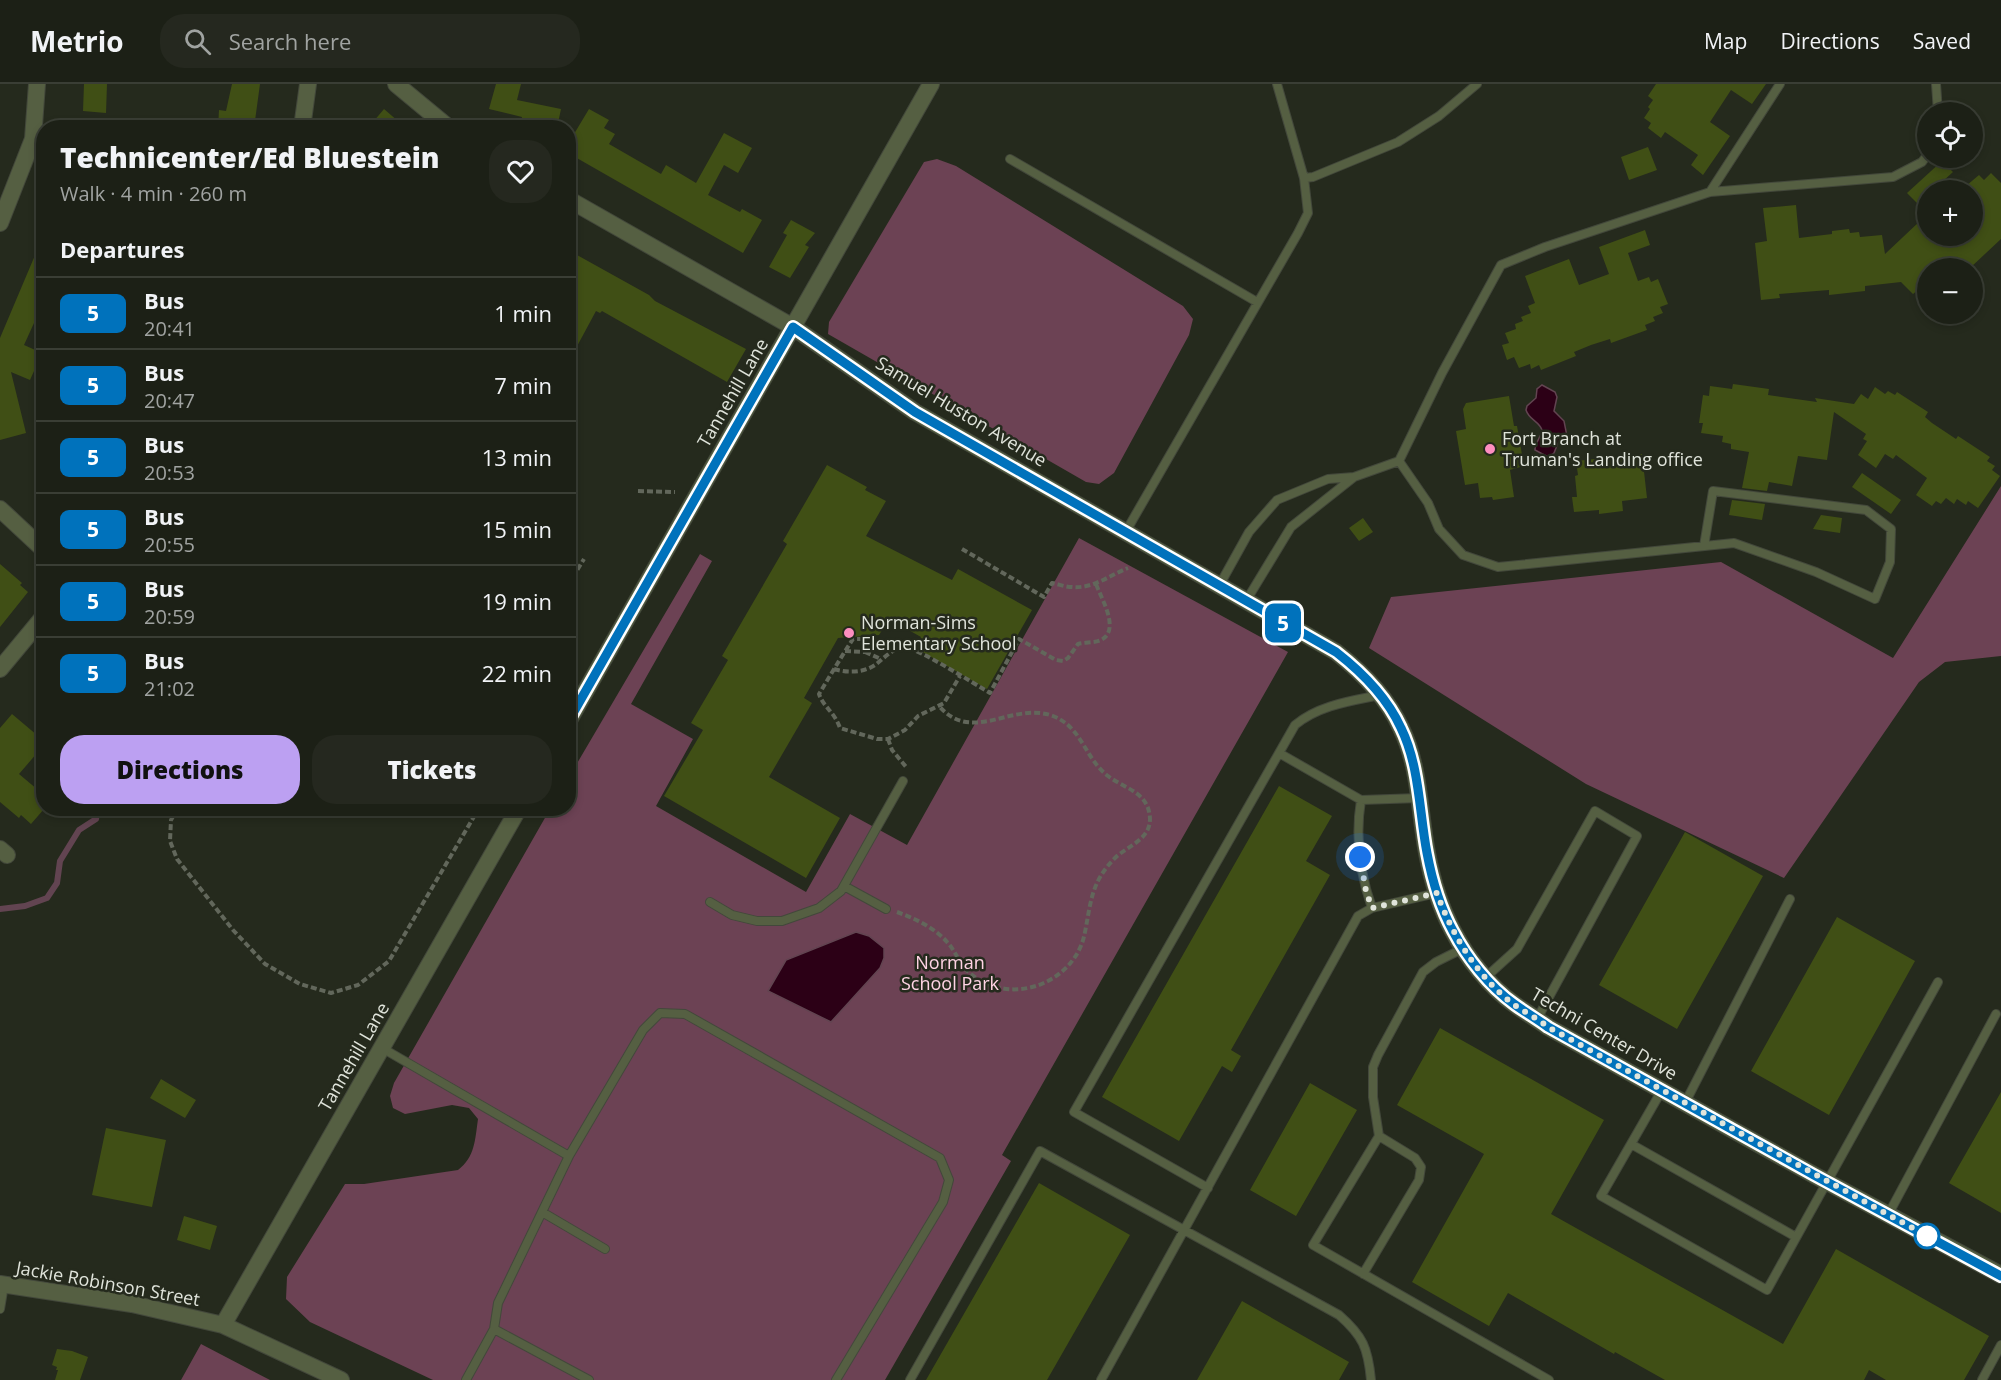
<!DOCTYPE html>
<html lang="en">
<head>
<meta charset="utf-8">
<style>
	body { margin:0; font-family:"Open Sans",sans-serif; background:#25281f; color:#f1f3f6; height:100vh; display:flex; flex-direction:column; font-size:22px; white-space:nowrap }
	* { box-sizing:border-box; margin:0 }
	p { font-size:20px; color:#a0a3a1 }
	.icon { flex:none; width:33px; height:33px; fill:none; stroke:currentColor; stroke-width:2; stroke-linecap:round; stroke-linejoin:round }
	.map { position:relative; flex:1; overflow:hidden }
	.details { position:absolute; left:36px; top:36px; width:540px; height:696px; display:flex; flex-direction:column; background:#1c2016; border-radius:24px; box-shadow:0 3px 9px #0003,0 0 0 2px #3a3e35 }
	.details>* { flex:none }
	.badge { padding:0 12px; border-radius:9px; font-size:21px; line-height:39px }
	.tools { position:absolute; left:1917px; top:18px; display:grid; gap:12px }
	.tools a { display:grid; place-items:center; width:66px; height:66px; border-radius:50%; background:#1c2016; box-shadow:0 3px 9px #0003,0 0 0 2px #3a3e35; font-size:30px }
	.you { position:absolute; width:30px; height:30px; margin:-15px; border:4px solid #fff; border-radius:50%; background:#1a73e8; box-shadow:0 0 0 9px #1a73e833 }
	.map>.badge { position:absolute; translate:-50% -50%; box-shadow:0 0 0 3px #fff }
	h2 { padding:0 24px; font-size:22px; line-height:54px }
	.round { display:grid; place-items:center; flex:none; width:63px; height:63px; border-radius:24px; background:#25281f }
	.summary { display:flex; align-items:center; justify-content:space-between; height:102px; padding:0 24px }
	h1 { font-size:28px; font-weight:800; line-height:45px }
	.button { display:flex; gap:12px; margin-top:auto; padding:12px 24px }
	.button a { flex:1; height:69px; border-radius:24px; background:#bca0f2; color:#111; font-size:24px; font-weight:800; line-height:69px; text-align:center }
	.button a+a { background:#25281f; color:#f1f3f6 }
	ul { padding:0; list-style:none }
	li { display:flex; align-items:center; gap:18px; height:72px; padding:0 24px; border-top:2px solid #3a3e35 }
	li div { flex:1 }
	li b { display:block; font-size:22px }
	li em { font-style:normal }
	li .badge { min-width:66px; font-weight:700; text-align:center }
	header { display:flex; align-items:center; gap:36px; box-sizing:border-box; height:84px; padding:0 30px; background:#1c2016; border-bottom:2px solid #3a3e35 }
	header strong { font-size:28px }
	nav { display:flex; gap:33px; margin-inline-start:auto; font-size:21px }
	.search { width:420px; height:54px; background:#25281f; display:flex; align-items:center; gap:15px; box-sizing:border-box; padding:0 21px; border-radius:24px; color:#a0a3a1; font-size:22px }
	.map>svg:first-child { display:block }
</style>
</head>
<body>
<header>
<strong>Metrio</strong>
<div class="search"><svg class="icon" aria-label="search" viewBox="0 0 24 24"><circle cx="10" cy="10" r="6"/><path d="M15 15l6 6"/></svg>Search here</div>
<nav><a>Map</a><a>Directions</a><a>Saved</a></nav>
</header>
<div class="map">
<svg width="2001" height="1296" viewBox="0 0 2001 1296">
	<rect width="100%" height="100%" fill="#252a1d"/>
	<!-- green -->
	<path fill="#6c4254" d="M937 75 956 82 1183 222 1193 235 1189 251 1114 389 1099 400 1086 398 828 250 829 238 924 78Z
		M2001 402V572L1945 578 1919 598 1784 794 1586 700 1369 564 1391 513 1721 478 1893 574Z
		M1079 454 1288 568 1002 1071 1011 1077 885 1296H433L310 1238 286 1215 287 1193 345 1100H364L458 1086C475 1073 475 1056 478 1035L469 1024 452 1021 405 1030 393 1024 390 1012 394 999 550 725 568 724 569 693 700 470 712 477 631 620 693 655 656 722 806 808 850 730 907 761Z
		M201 1260 270 1296H181Z"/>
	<!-- water -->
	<path fill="#2c0016" stroke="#624451" stroke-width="1.5" d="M1542 301 1555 308 1557 313 1554 327 1564 337 1567 352 1564 357 1558 359 1554 369 1548 373 1535 366C1535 358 1541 354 1542 346 1539 337 1529 336 1526 326L1527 322 1536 314 1537 305Z
		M856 848 869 852 884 864V874L880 884 831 938 768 907 786 876Z"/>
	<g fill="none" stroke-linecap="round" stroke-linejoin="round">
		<!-- stream -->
		<path stroke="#624451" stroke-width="6" d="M0 825 25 822 47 814 57 799 60 777 79 746 96 735 98 724"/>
	</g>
	<!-- building -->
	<path fill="#404f15" d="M84 0H107L106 29 83 27Z
		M232 0H260L254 44H218L219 26 226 27Z
		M496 0H521L517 16 561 25 557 44H529L520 42 522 33 489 25Z
		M1656 0H1766L1752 20 1731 6 1710 38 1730 52 1703 91 1691 81 1698 71 1665 48 1661 54 1648 44 1651 39 1644 34 1650 25 1648 23 1653 16 1648 12Z
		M384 25 406 44H368Z
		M589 25 609 36 604 44 615 50 609 60 661 90 666 81 696 99 724 49 752 64 738 89 724 81 708 111 740 128 742 125 762 136 743 169 568 69V60Z
		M1648 63 1657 86 1629 96 1621 73Z
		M1942 77 1953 88 1933 106H1928V111L1918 120 1907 109Z
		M1991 89 2001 99V155L1970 184H1928V214L1919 205 1913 210 1901 198 1865 202V207L1829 211V206L1779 210 1780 214 1761 216 1755 159 1767 157 1763 124 1796 121 1799 154 1832 150V147L1849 145 1850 149 1859 148 1860 153 1882 151 1885 170 1920 137 1928 145V152H1972V106L1966 102 1979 91 1984 96Z
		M791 136 815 149 805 161 809 163 790 194 769 183 787 151 783 149Z
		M1645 146 1650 161 1628 169 1638 197 1649 193 1651 198 1658 195 1668 220 1660 223 1663 229 1653 233 1655 237 1645 241 1647 246 1611 259 1610 255 1591 261 1574 268 1576 272 1541 286 1539 281 1531 285 1530 280 1519 284 1514 273 1507 276 1502 261 1509 259 1505 249 1516 245 1515 240 1523 237 1521 233 1531 229 1528 222 1535 219 1525 192 1569 175 1579 201 1609 190 1599 163Z
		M44 150V217L24 261 42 269 30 296 11 288 26 349 0 356V254Z
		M568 166 649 211 655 217 746 265 727 298 602 227 600 229 596 227 568 279Z
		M1733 300 1769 305 1768 311 1817 318 1815 314 1854 320 1861 310 1868 315 1875 303 1885 310 1888 307 1895 311 1897 308 1928 328 1925 333 1932 339 1956 355 1958 352 1990 373 1987 377 1995 382 1992 386 2000 392 1978 424 1968 417 1966 421 1957 415 1954 420 1946 414 1941 420 1936 417 1932 422 1916 411 1927 394 1896 371 1893 375 1885 370 1876 384 1858 371 1867 357 1863 355 1866 350 1834 328 1827 376 1798 372 1792 402 1769 398 1767 407 1742 404 1749 368 1731 365V360L1722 358 1723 352 1701 349 1703 339H1699L1703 311 1709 312 1710 302 1732 305Z
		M1509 312 1514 342H1517L1524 382 1510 386 1514 413 1493 416 1492 413 1480 414 1478 399 1465 401 1456 347 1466 345 1463 325 1466 319Z
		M1642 370 1647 414 1622 417 1623 427 1599 430V426L1574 428 1572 413H1577L1575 392 1578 391 1576 377Z
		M827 381 867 403 865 406 886 417 866 452 952 496 958 485 1032 526 987 605 914 563 921 553 889 535 879 551 838 554 804 614 812 619 769 693 840 734 806 794 664 712 703 646 691 639 728 576 722 572 787 460 783 457Z
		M1862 389 1901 416 1891 430 1852 403Z
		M1732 416 1765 420 1762 436 1729 431Z
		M1821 431 1842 434 1840 449 1813 445Z
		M1363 434 1373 448 1359 457 1349 444Z
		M0 480 22 499 20 501 28 508 0 543Z
		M12 630 44 657V661L19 690 44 711V725L31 740 21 731 19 734 0 718V644Z
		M1279 702 1332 732 1306 777 1330 791 1231 966 1241 972 1232 988 1222 982 1179 1057 1102 1013Z
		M1685 748 1763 792 1677 945 1599 901Z
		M1837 833 1915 877 1829 1031 1751 987Z
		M1440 944 1604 1036 1551 1130 1783 1260 1836 1165 1989 1252 1964 1296H1886L1869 1286 1864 1296H1665L1615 1268 1614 1270 1508 1209 1489 1242 1412 1198 1484 1070 1397 1021Z
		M161 995 196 1016 185 1034 150 1014Z
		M1310 999 1357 1026 1296 1132 1250 1106Z
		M2001 1008V1129L1949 1099Z
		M106 1044 166 1056 152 1123 92 1111Z
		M1039 1099 1130 1151 1047 1296H926Z
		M184 1132 217 1142 210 1166 177 1156Z
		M1242 1217 1349 1278 1339 1296H1197Z
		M57 1265 72 1267 88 1273 80 1296H55L58 1286H56L57 1283 52 1281Z"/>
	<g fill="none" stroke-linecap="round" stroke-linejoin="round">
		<!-- service casing -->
		<g stroke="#43483b" stroke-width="10">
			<path id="service" d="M1277 0 1304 94 1313 93 1398 58 1439 32 1477 0
				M1936 0 1938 28
				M1010 75 1257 218
				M1710 108 1780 0
				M1125 449 1298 149 1308 129 1304 94
				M1704 462 1713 407 1866 426 1891 445 1890 478 1875 515 1816 488 1734 459 1498 483 1463 471 1439 445 1428 419 1399 377 1442 289 1501 181 1545 163 1710 108 1893 93 1922 78 1928 70
				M1219 502 1249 448 1277 416 1328 395 1354 393 1399 377
				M1246 517 1291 443 1354 393
				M1279 669 1361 716 1419 714
				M1361 716C1355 753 1360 790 1372 824
				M844 802 886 825
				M710 818 732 831 757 837H782L819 824 841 807 903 697
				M1464 864 1436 878 1423 888 1378 971 1373 983V1013L1379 1052 1313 1161 1549 1296
				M1486 893 1517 865 1595 727 1637 752 1537 935
				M382 964 569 1072
				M1662 1006 1601 1112 1767 1206 1938 898
				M1685 1019 1790 815
				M1631 1060 1796 1153
				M1208 1104 1074 1028 1295 641C1319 621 1351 617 1380 611
				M542 1128 605 1165
				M1888 1131 1996 930
				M1363 1190 1419 1096 1421 1083 1415 1074 1379 1052
				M0 1225 4 1201
				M494 1245 589 1296
				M466 1296 494 1245 498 1219 569 1072 643 946 660 929 685 930 940 1074 949 1096 943 1118 836 1296
				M910 1296 1040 1067 1339 1231C1363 1252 1368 1264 1371 1296
				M1101 1296 1358 832 1372 824 1437 809
				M1982 1296 2001 1261"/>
		</g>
		<!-- minor casing -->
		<g stroke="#43483b" stroke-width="18">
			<path id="minor" d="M396 0 449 44
				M302 44 308 0
				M568 115 793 243 915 328 1336 568C1363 589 1387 613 1401 644 1420 683 1419 727 1427 769 1432 796 1440 823 1453 847 1467 874 1489 902 1514 920 1525 928 1537 935 1548 943L1814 1091 2001 1191
				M0 139 33 55 37 0
				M0 425 44 466
				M0 585 44 532
				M568 638 931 0
				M0 765 7 771
				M0 1200 132 1220 223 1241 341 1296
				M223 1241 519 724"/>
		</g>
		<!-- path -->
		<path stroke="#62675b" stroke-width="4" stroke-dasharray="6 3" stroke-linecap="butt" d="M638 407 675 408
			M962 465 1044 513 1052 499C1058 500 1065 503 1072 503 1093 505 1110 491 1128 484
			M568 501 584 475
			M845 567 865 568 866 555H853C841 573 830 592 819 610 824 624 834 627 840 644L877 655H888L905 646 918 632 944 619 960 592
			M865 568 881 575
			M834 585C847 589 863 589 875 581 885 574 892 563 907 564 919 565 975 600 990 609L1019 555 1056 576 1063 577 1068 574 1078 560C1085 558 1095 559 1101 556 1121 546 1101 514 1096 500
			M888 655 892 666 907 684
			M178 724 171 736 170 757 177 775 233 846 265 880 300 900 331 909 358 901 389 877 479 724
			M897 828C914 834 935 844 947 858 953 864 957 873 962 881 983 907 1019 912 1048 897 1067 887 1081 870 1085 848 1091 818 1091 798 1115 774 1127 762 1150 756 1150 735 1149 708 1125 705 1108 692 1084 674 1082 641 1050 631 1010 619 972 660 939 622"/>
		<!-- service -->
		<use href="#service" stroke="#555f42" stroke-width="8"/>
		<!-- minor -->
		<use href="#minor" stroke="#555f42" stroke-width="16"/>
	</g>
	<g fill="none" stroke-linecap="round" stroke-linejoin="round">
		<!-- line casing -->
		<g stroke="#fff" stroke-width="14">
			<path id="line" d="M568 638 793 243 915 328 1336 568C1363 589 1387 613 1401 644 1420 683 1419 728 1427 769 1432 796 1440 823 1453 847 1467 874 1489 902 1514 920 1525 928 1537 935 1548 943L1814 1091 2001 1192"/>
		</g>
		<!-- line -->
		<use href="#line" stroke="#0072bc" stroke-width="9"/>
		<!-- walk -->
		<path stroke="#e0e4db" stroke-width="6" stroke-dasharray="0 10.8" d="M1360 773 1366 807 1372 824 1437 809C1452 851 1477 892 1513 920 1524 928 1537 934 1548 943L1927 1152"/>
	</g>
	<!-- markers -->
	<g fill="#fd8ebf" stroke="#252a1d" stroke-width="2">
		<circle cx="1490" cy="365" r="6"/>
		<circle cx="849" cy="549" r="6"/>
	</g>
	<circle fill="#fff" stroke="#0072bc" stroke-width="3" cx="1927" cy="1152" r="12"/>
	<g text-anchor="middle" stroke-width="5" stroke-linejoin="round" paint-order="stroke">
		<!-- street labels -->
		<g font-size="18" fill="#e0e4db" stroke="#252a1d">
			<text transform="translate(733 309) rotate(-60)" y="6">Tannehill Lane</text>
			<text transform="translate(961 328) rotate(31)" y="6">Samuel Huston Avenue</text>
			<text transform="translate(1604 950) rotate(30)" y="6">Techni Center Drive</text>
			<text transform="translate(354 973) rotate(-60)" y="6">Tannehill Lane</text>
			<text transform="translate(108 1200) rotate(10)" y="6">Jackie Robinson Street</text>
		</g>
		<!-- poi labels -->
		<g font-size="18" fill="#e0e4db" stroke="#252a1d" text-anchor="start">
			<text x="1502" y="361">Fort Branch at<tspan x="1502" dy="21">Truman's Landing office</tspan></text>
			<text x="861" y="545">Norman-Sims<tspan x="861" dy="21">Elementary School</tspan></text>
		</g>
		<!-- park labels -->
		<g font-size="18" fill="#ffd3e4" stroke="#252a1d">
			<text x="950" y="885">Norman<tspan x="950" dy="21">School Park</tspan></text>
		</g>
	</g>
</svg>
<div class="tools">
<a><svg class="icon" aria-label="locate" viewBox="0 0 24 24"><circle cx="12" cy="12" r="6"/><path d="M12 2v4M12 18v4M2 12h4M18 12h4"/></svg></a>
<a>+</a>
<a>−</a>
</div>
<div class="you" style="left:1360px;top:773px"></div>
<b class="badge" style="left:1283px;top:539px;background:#0072bc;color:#fff">5</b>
<section class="details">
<div class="summary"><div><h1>Technicenter/Ed Bluestein</h1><p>Walk · 4 min · 260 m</p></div><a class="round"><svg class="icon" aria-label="heart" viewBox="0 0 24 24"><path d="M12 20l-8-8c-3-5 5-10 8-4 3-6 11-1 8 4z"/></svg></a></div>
<h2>Departures</h2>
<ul>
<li><span class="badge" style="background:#0072bc;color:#fff">5</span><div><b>Bus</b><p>20:41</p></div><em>1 min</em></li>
<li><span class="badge" style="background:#0072bc;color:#fff">5</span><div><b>Bus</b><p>20:47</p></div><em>7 min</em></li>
<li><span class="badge" style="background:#0072bc;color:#fff">5</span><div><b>Bus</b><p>20:53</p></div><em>13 min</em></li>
<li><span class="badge" style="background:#0072bc;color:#fff">5</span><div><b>Bus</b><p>20:55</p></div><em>15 min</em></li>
<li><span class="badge" style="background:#0072bc;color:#fff">5</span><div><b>Bus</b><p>20:59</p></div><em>19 min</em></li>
<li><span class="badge" style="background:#0072bc;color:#fff">5</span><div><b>Bus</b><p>21:02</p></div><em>22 min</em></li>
</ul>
<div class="button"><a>Directions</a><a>Tickets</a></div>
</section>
</div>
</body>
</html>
